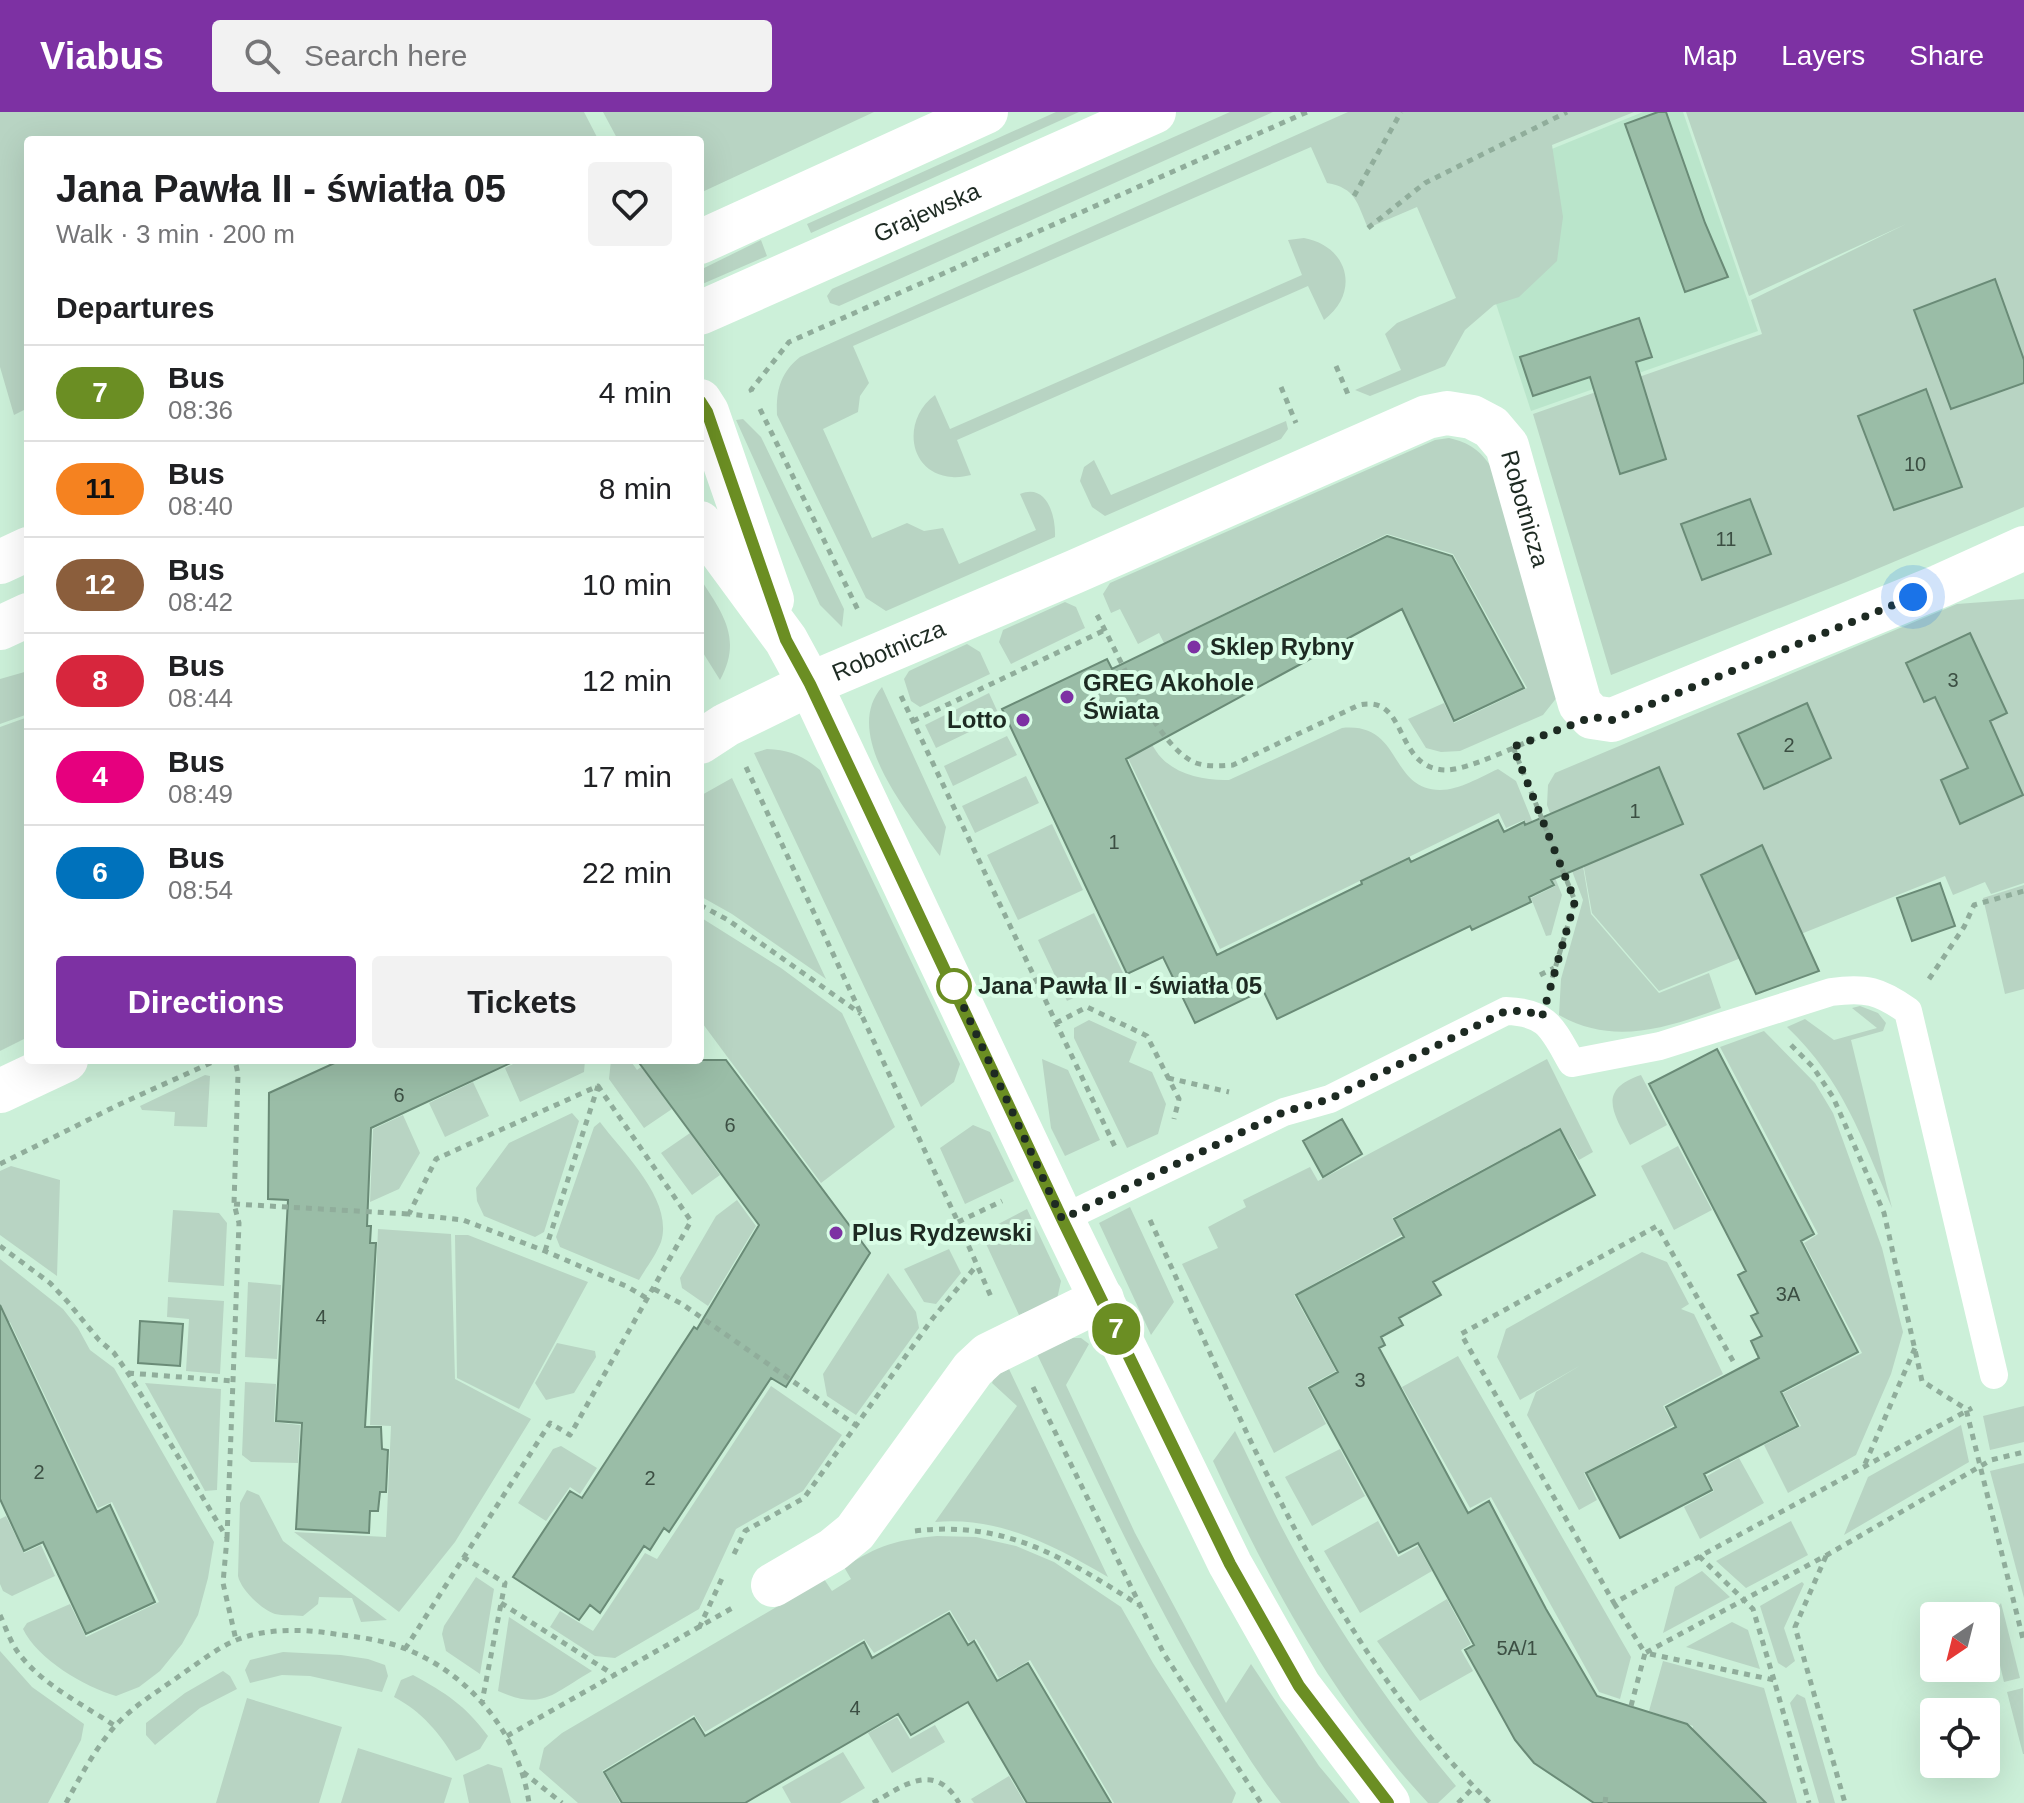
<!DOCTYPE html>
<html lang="en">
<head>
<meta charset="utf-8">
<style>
	body { margin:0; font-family:Helvetica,sans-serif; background:#f2f2f2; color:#202124; height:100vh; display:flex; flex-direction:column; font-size:30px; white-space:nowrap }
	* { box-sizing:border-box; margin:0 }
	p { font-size:26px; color:#757577 }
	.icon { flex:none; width:44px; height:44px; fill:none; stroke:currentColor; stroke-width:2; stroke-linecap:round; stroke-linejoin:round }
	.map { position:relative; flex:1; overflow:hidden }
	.details { position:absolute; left:24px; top:24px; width:680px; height:928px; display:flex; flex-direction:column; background:#fff; border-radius:8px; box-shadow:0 8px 32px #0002 }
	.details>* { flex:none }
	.badge { padding:0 16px; border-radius:26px; font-size:28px; line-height:52px }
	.needle { width:52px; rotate:215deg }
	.tools { position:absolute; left:1920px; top:1490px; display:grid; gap:16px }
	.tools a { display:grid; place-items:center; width:80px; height:80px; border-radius:8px; background:#fff; box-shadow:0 8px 32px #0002; font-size:40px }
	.you { position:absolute; width:40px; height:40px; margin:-20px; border:6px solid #fff; border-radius:50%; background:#1a73e8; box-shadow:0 0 0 12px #1a73e833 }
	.map>.badge { position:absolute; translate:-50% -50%; box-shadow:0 0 0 4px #fff }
	h2 { padding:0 32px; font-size:30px; line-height:72px }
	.round { display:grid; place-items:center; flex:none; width:84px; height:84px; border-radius:8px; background:#f2f2f2 }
	.summary { display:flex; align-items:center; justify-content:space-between; height:136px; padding:0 32px }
	h1 { font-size:38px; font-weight:800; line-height:60px }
	.primary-button { display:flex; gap:16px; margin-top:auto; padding:16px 32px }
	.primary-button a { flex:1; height:92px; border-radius:8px; background:#7d31a3; color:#fff; font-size:32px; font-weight:800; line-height:92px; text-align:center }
	.primary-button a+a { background:#f2f2f2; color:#202124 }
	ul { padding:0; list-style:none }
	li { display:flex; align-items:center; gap:24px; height:96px; padding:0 32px; border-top:2px solid #e0e0e0 }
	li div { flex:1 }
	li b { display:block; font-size:30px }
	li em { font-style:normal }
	li .badge { min-width:88px; font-weight:700; text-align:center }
	header { display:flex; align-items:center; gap:48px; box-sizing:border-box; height:112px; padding:0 40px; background:#7d31a3; color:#fff }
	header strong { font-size:38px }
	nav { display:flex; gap:44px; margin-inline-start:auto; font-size:28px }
	.search { width:560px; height:72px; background:#f2f2f2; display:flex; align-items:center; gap:20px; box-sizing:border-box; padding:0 28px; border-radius:8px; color:#757577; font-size:30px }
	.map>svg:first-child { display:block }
</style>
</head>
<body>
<header>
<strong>Viabus</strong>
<div class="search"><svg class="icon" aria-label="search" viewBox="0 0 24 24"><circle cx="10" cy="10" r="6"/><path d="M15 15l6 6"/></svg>Search here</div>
<nav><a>Map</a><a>Layers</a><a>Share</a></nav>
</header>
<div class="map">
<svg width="2024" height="1691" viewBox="0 0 2024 1691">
	<rect width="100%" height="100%" fill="#ccf0d9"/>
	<!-- built -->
	<path fill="#bae5cb" d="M1643 0H1683L1758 219 1531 299 1458 75Z"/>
	<!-- green -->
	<path fill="#b8d4c3" d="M0 0H584L598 27 28 28V296L14 303 0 255Z
		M603 0H874L700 81V28H618Z
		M1056 0H1079L811 121 807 112Z
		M1230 0H1273L839 194 830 191 827 184 832 177Z
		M1348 0H1634L1552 33 1563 105 1557 149 1519 185 1494 193 1465 218 1445 254 1370 284 1355 278 1401 258 1385 222 1397 211 1456 186 1417 95 1368 116C1357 91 1356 76 1327 71L1311 35 853 234 869 271 860 284 858 300 823 317 872 426 907 411 924 419 943 416 959 452 1036 418 1020 382C1047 371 1056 404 1055 425L886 499 866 486 777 303C776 279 780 261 800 245Z
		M1686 0H2024V395L1846 470 1611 563 1533 302 1762 222 1751 188 1906 112 1749 184Z
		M1304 126C1348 134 1361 180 1324 208L1308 174 957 328 971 363C965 364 958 366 952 365 908 362 901 308 935 283L950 317 1302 163 1288 128Z
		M761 128 767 144 700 173V158Z
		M743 307 761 325 844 497 842 515 820 493 736 308Z
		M1286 309 1288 317 1281 327 1105 404 1092 395 1080 369 1084 355 1094 348 1111 383Z
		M1449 326C1470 331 1480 338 1492 356L1558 584 1543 603 1460 639 1441 640 1426 636 1408 607 1444 591 1454 611 1527 576 1453 442 1387 422 1164 531 1159 521 1138 532 1120 497 1111 501 1103 482 1110 471 1435 328Z
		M700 466C722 501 743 526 720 568L700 536Z
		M2024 487V771L1991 782 1985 770 1953 783 1945 764 1659 879 1592 801 1574 700 1591 802 1659 881 1709 861 1721 896C1667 916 1613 934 1559 903L1561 867 1583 788 1547 693 1548 673 1555 661 1957 492Z
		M1065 490 1076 495 1085 516 1011 552 999 530 1003 518Z
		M967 532 980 540 990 562 920 595 911 589 904 567 909 559Z
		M28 559V602L0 612V567Z
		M882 575 946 715 940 744C911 705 840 623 882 575Z
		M989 581 1000 605 936 636 925 613Z
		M28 605V925L0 939V615Z
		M1138 606C1144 617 1149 629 1156 639 1171 662 1204 669 1229 668L1342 616C1403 610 1388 677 1440 678 1460 678 1480 665 1498 657L1516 669 1562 783 1551 823 1546 824 1531 786 1555 774 1524 708 1506 716 1499 701 1220 837 1114 617Z
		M1007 624 1017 643 953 674 944 654Z
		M767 637C790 638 802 643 820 658L960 952 954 970 921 995 754 641Z
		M1026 664 1039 691 975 721 962 694Z
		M732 666 826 867 732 802 700 784V684Z
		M1052 712 1083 778 1018 808 987 743Z
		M2024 773V877L2005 882 1983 786Z
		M1094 801 1124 863 1067 889 1038 828Z
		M700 805 781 856 842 901 895 1015 821 1071 700 908Z
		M1860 894 1878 901 1886 911 1883 919 1851 928 1892 1096C1862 1027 1843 968 1787 915L1805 907 1834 928 1877 916 1852 896Z
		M1089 908 1137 930 1129 950 1152 960 1166 992 1158 1022 1127 1036 1074 926V916Z
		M1764 919 1815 971 1833 1001 1882 1136 1903 1220 1891 1262 1856 1343 1788 1381 1764 1333 1801 1314 1783 1281 1862 1241 1804 1131 1818 1122 1720 935Z
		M1042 947 1068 958 1100 1028 1065 1044 1051 1016Z
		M1547 947 1593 1040 1579 1048 1560 1016 1392 1106 1402 1123 1294 1183 1336 1259 1307 1275 1326 1312 1274 1341 1182 1152 1218 1136 1208 1115 1246 1095 1243 1088 1310 1055 1318 1069Z
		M521 948H585L584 960 520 990 505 956Z
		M611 948H630L637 958 641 955 672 997 644 1016 609 967Z
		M205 963 210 964 207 1015 174 1014 175 1000 142 998 140 994Z
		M1641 963 1667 1013 1630 1033C1614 1002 1596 978 1641 963Z
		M473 970 489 1004 445 1025 429 991Z
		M572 1001 579 1009 544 1120 535 1125 484 1104 477 1089 476 1076 509 1031Z
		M403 1003 420 1041 399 1077 370 1090 373 1017Z
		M600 1010C623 1041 674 1088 661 1130 656 1143 646 1156 639 1168L560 1135 556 1125 594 1015Z
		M973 1013 990 1020 1014 1069 965 1092 940 1036Z
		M690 1021 720 1063 692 1083 661 1041Z
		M1678 1034 1712 1098 1674 1118 1641 1054Z
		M11 1054 60 1068 57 1164 0 1123V1059Z
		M737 1088 756 1114 708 1194 682 1176 680 1166 716 1104Z
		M1130 1095 1174 1190 1151 1223 1099 1111Z
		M1027 1097 1061 1169 1057 1187 1019 1203 981 1121Z
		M173 1098 219 1101 227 1111 224 1174 168 1170Z
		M378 1117 451 1122 455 1267 531 1307 455 1430 399 1500 294 1420 386 1425 391 1314 370 1313Z
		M455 1123H468L588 1170 519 1297 457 1266Z
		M949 1137 961 1161 936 1192 924 1190 904 1157Z
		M1642 1140 1667 1150 1689 1192 1681 1197 1694 1202 1723 1262 1663 1294 1674 1313 1584 1361 1597 1388 1579 1398 1527 1303 1536 1280 1581 1253 1520 1288 1497 1245 1506 1217Z
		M0 1147 63 1197 78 1216 90 1238 114 1256 214 1430 208 1466 198 1503 182 1532 160 1559 139 1575 116 1584C85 1575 37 1547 23 1517L27 1511 70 1492 86 1525 159 1490 112 1390 98 1396 10 1210 0 1214Z
		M888 1161 916 1200 919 1216 856 1303 827 1284 823 1262Z
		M248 1170 281 1173 277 1247 245 1245Z
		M168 1185 224 1189 220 1262 186 1259 189 1207 167 1205Z
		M1073 1226H1081L1089 1232 1066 1273 1135 1421 1226 1591 1251 1552 1319 1654 1350 1691H1281C1257 1661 1237 1627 1217 1595 1148 1482 1094 1361 1037 1242Z
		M557 1231 595 1239 596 1245 574 1281 546 1288 535 1271Z
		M1458 1244 1631 1545 1620 1587 1599 1580 1491 1385 1470 1396 1402 1275Z
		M1009 1257 1108 1465C1054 1434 999 1404 935 1410L1017 1294 992 1271 995 1264Z
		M245 1270 276 1272 274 1310 300 1313 298 1351 251 1350 242 1343Z
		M145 1271 221 1277 217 1378 205 1379Z
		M771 1274 842 1323 803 1379 736 1417 699 1497 615 1546 595 1544 550 1515 560 1499 593 1519 645 1441 657 1447Z
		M2024 1294V1330L1990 1338 1983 1304Z
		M1961 1313 1969 1350 1844 1423 1868 1365Z
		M1235 1319C1251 1350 1265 1383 1281 1414 1329 1506 1389 1594 1456 1674L1438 1691H1428C1336 1592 1269 1471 1213 1349Z
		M561 1334 597 1356 580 1382 570 1375 546 1409 518 1391 553 1337Z
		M1340 1337 1365 1384 1312 1414 1285 1365Z
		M1739 1346 1764 1391 1700 1427 1684 1395 1714 1379 1707 1364Z
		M2024 1351V1486L1990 1359Z
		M247 1378 259 1383 283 1429 387 1508 361 1510 352 1486 319 1485 318 1492 303 1504C294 1503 283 1504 275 1502 261 1497 241 1478 238 1464L240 1391Z
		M6 1404 24 1441 41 1433 55 1464 12 1484 3 1479 0 1472V1407Z
		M1378 1409 1398 1445 1418 1434 1432 1459 1360 1501 1324 1439Z
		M1791 1409 1808 1443 1746 1476 1716 1449Z
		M937 1424 976 1425 1016 1434 1054 1450 1121 1495 1153 1551 1236 1681 1232 1691H1114L1030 1548 999 1566 976 1527 969 1530 950 1498 874 1541 864 1527 705 1620 694 1603 602 1659 620 1691H578L539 1657 544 1636 562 1621 824 1467 832 1479 851 1467 844 1455C880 1433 895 1428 937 1424Z
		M1702 1459 1730 1485 1663 1521 1675 1475Z
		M476 1465 494 1477 480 1562 446 1539 442 1522 444 1514Z
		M1802 1470 1804 1472 1784 1516 1795 1549 1786 1556 1778 1551 1760 1494Z
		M1447 1487 1471 1532 1461 1538 1473 1559 1420 1589 1377 1529Z
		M2001 1491 2020 1566 2004 1570 1989 1508Z
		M509 1505 592 1559C552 1582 543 1599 498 1579Z
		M1732 1510 1748 1518 1760 1557 1686 1535Z
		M0 1539 32 1575 84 1612 81 1628 48 1691H0Z
		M283 1540 341 1543 368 1547 385 1553 388 1564 382 1580 310 1564 282 1563 250 1571 245 1558 250 1548Z
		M1663 1549 1764 1576 1797 1691H1756L1751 1674 1736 1678C1728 1647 1720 1639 1691 1626L1693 1614 1649 1599Z
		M223 1559 230 1564 237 1577 200 1596 155 1633 146 1623V1611L185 1581Z
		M413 1563C446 1581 465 1593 488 1624L480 1637 456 1649C441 1622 421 1599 394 1585L401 1568Z
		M2023 1576 2024 1642H2023L2007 1580Z
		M1797 1582 1805 1586 1835 1691H1819L1790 1591Z
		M247 1586 342 1615 319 1691H216Z
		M897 1605 910 1627 935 1613 945 1630 892 1661 868 1621Z
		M358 1636 452 1666 444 1691H341Z
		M843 1640 865 1676 840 1691H791L782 1675Z
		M488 1652 502 1656 511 1691H469L463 1663Z
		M1009 1664 1025 1691H974L971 1687Z"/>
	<!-- building -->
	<path fill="#9abda7" stroke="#6a8b77" stroke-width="2" d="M1658 0H1666L1705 111 1728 165 1685 180 1625 12Z
		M1995 167 2024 248V271L1951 297 1914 198Z
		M1639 206 1652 245 1636 250 1666 347 1620 362 1590 265 1533 284 1520 245Z
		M1926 277 1962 375 1894 398 1858 304Z
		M1750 387 1771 442 1702 468 1681 412Z
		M1387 424 1452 444 1524 576 1454 609 1402 497 1126 647 1217 843 1362 772 1361 769 1409 746 1411 750 1498 708 1504 720 1524 710 1525 713 1659 655 1683 712 1551 768 1554 773 1529 785 1531 790 1472 818 1470 814 1277 907 1263 878 1195 911 1163 845 1127 862 1002 597 1107 547 1112 557Z
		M1970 521 2007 601 1990 609 2023 683 1960 712 1941 668 1968 656 1935 585 1924 590 1906 551Z
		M1807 591 1831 646 1764 677 1738 622Z
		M1762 733 1819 859 1756 882 1701 763Z
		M1940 771 1955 814 1912 829 1897 786Z
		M1717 937 1814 1122 1801 1129 1858 1240 1781 1280 1798 1314 1704 1362 1712 1378 1620 1426 1586 1361 1676 1315 1666 1295 1759 1246 1751 1229 1762 1224 1751 1204 1758 1201 1738 1163 1746 1159 1649 972Z
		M341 948H517L371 1016 367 1114H371L370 1131H376L365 1315H381L382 1337 388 1338 386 1380H380L378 1399H370L369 1421 296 1417 302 1311 276 1309 288 1088 268 1087 269 981Z
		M637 948H726L870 1141 786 1275 771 1266 669 1420 664 1416 650 1438 644 1434 600 1501 590 1493 579 1508 513 1465 570 1379 582 1386 694 1215 697 1217 759 1113Z
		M1342 1007 1362 1042 1323 1065 1303 1029Z
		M1560 1017 1595 1083 1433 1170 1441 1183 1399 1206 1403 1213 1381 1225 1385 1233 1379 1236 1468 1401 1489 1389 1546 1497 1597 1584 1687 1612 1766 1691H1594L1534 1651 1515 1628 1465 1538 1474 1533 1418 1431 1399 1441 1309 1276 1338 1260 1296 1183 1404 1125 1394 1107Z
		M0 1193 97 1400 110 1393 155 1490 86 1522 43 1430 24 1439 0 1387Z
		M140 1209 183 1212 180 1254 138 1251Z
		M949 1501 968 1533 974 1529 997 1569 1028 1551 1111 1691H1027L968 1590 911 1623 898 1602 745 1691H622L604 1660 694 1606 705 1624 864 1530 872 1546Z"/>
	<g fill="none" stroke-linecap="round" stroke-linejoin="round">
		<!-- path -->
		<path stroke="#90ad9b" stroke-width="5" stroke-dasharray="6 6" stroke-linecap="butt" d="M1354 84 1401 0
			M1368 116 1425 71 1567 0
			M1336 254 1350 287
			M1281 275 1296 311
			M752 280 751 278 789 230 1307 0
			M760 297 859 500
			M1097 503C1118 541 1157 636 1196 651 1208 655 1221 654 1233 653L1359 593C1409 582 1393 655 1444 658 1467 659 1520 632 1544 623
			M901 584 1116 1037
			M913 609 1105 518
			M1513 635 1575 789 1551 870
			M746 655 958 1110 992 1187
			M700 793 728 808 861 902
			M1540 863 1554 856
			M1929 867 1964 815 1974 793 2024 779
			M1056 911 1087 895 1147 924 1179 987 1174 1007
			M1791 933 1813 955 1833 985 1884 1101 1922 1269 1966 1297 2024 1531
			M1168 966 1229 980
			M0 1052 118 993 217 948
			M234 1092 409 1102
			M1150 1108C1243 1311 1328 1531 1490 1691
			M958 1110 1002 1089
			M0 1134 50 1171 67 1189 99 1228 114 1241 128 1261 227 1426 223 1471 236 1528
			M545 1139 598 974
			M654 1177 682 1192 857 1314
			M1733 1249 1657 1114 1461 1222 1614 1491 1972 1296
			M128 1261 233 1269
			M1033 1275 1164 1542 1261 1691
			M1865 1352 1915 1236
			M915 1419C1007 1408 1066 1447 1139 1493
			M227 1426 239 1111 234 1092 238 962 235 948
			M734 1442 745 1419 804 1386 933 1206 977 1153
			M1699 1444 1753 1497 1774 1568
			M1826 1444 1795 1515 1845 1691
			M463 1445 505 1471 482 1590
			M501 1491 614 1563
			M1614 1491 1645 1541 1827 1443 1991 1348 2024 1340
			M0 1503C6 1516 11 1532 20 1543 43 1573 84 1593 115 1614
			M699 1516 724 1462
			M405 1537 550 1311 570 1323 691 1109 598 974 436 1047 409 1102 463 1108 545 1139 628 1175 648 1187
			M1631 1594 1645 1541 1774 1568 1809 1691
			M507 1624 734 1495
			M523 1660 562 1691
			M66 1691C80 1665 95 1637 115 1614 134 1593 159 1579 182 1562 200 1550 218 1535 239 1527 269 1516 303 1517 335 1522 358 1525 384 1528 406 1537 471 1563 519 1622 529 1691
			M873 1691C904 1673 935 1649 959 1691
			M1458 1691 1474 1675
			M1605 1691 1606 1683"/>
		<!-- service -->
		<path stroke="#fff" stroke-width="28" d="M1062 1107 1284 1000 1330 987 1506 899C1548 900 1553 918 1572 951L1660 934 1831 880C1866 875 1880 879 1908 899L1994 1263"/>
		<!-- minor -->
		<g stroke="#fff" stroke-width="44">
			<path id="s1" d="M700 630 726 613 810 572 1074 460 1427 305 1447 301 1472 305 1491 315 1507 334 1580 592 1592 605 1612 608 1940 474 2024 436"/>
			<path d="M0 979 66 948"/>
			<path d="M773 1473 833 1438 855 1420 973 1257 988 1243 1102 1187"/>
		</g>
		<!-- tertiary -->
		<path stroke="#fff" stroke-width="44" d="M700 289 707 300 772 488
			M700 411 786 528 810 572 1062 1107 1230 1452 1299 1574 1388 1691"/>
		<!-- secondary -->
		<g stroke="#fff" stroke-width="44">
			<path d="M700 130 986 0"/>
			<path id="s2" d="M700 201 1154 0"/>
			<path d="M0 450 28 437"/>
			<path d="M0 516 28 503"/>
		</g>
	</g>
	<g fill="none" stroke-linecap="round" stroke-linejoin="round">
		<!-- line casing -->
		<g stroke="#fff" stroke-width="18">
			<path id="line" d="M700 289 707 300 786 528 810 572 1062 1107 1230 1452 1299 1574 1388 1691"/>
		</g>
		<!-- line -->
		<use href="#line" stroke="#6b8e23" stroke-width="12"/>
		<!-- walk -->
		<path stroke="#1d2a22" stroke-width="8" stroke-dasharray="0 14.4" d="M954 874 953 872 1062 1107 1284 1000 1330 987 1506 899H1526L1542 905 1575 789 1513 635 1592 605 1612 608 1913 485"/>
	</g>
	<!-- markers -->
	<g fill="#7d31a3" stroke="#d9fde6" stroke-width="3">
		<circle cx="1194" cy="535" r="8"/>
		<circle cx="1067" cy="585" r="8"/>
		<circle cx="1023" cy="608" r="8"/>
		<circle cx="836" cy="1121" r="8"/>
	</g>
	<circle fill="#fff" stroke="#6b8e23" stroke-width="4" cx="954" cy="874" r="16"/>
	<g text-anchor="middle" stroke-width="8" stroke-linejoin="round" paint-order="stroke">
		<!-- number labels -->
		<g font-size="20" fill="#3c4f43">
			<text x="1915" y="359">10</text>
			<text x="1726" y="434">11</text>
			<text x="1953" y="575">3</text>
			<text x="1789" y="640">2</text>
			<text x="1635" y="706">1</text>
			<text x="1114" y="737">1</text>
			<text x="399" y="990">6</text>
			<text x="730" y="1020">6</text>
			<text x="1788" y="1189">3A</text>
			<text x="321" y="1212">4</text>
			<text x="1360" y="1275">3</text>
			<text x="39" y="1367">2</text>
			<text x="650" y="1373">2</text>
			<text x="1517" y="1543">5A/1</text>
			<text x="855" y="1603">4</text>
		</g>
		<!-- street labels -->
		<g font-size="24" fill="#1d2a22" stroke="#d9fde6">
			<text dy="8" stroke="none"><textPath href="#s2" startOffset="248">Grajewska</textPath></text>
			<text dy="8" stroke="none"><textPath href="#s1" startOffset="954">Robotnicza</textPath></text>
			<text dy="8" stroke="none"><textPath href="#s1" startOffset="210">Robotnicza</textPath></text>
		</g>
		<!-- poi labels -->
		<g font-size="24" font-weight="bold" fill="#1d2a22" stroke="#d9fde6" text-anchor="start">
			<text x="1210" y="543">Sklep Rybny</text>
			<text x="1083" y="579">GREG Akohole<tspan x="1083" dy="28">Świata</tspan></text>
			<text x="1007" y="616" text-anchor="end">Lotto</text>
			<text x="852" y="1129">Plus Rydzewski</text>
		</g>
		<!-- stop labels -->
		<g font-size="24" font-weight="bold" fill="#1d2a22" stroke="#d9fde6" text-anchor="start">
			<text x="978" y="882">Jana Pawła II - światła 05</text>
		</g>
	</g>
</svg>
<div class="tools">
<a><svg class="needle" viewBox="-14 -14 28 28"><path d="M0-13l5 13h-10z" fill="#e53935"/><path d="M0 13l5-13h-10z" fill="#757577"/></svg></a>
<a><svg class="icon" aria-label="locate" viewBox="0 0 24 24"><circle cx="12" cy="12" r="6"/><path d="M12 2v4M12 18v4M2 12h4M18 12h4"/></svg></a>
</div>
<div class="you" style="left:1913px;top:485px"></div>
<b class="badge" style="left:1116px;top:1217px;background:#6b8e23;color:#fff">7</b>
<section class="details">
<div class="summary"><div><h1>Jana Pawła II - światła 05</h1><p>Walk · 3 min · 200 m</p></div><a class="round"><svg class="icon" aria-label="heart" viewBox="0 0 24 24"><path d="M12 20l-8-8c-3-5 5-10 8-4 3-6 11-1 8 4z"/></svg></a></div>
<h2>Departures</h2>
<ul>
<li><span class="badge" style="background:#6b8e23;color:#fff">7</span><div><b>Bus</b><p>08:36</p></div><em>4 min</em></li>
<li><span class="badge" style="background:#f58220;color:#111">11</span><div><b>Bus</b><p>08:40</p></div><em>8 min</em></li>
<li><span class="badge" style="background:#8b5e3c;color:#fff">12</span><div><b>Bus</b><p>08:42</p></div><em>10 min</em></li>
<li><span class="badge" style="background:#d7263d;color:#fff">8</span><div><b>Bus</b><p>08:44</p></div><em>12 min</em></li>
<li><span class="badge" style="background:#e6007e;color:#fff">4</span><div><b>Bus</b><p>08:49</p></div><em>17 min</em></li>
<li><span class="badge" style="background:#0072bc;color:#fff">6</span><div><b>Bus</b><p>08:54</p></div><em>22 min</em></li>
</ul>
<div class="primary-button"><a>Directions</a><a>Tickets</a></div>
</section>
</div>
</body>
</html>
